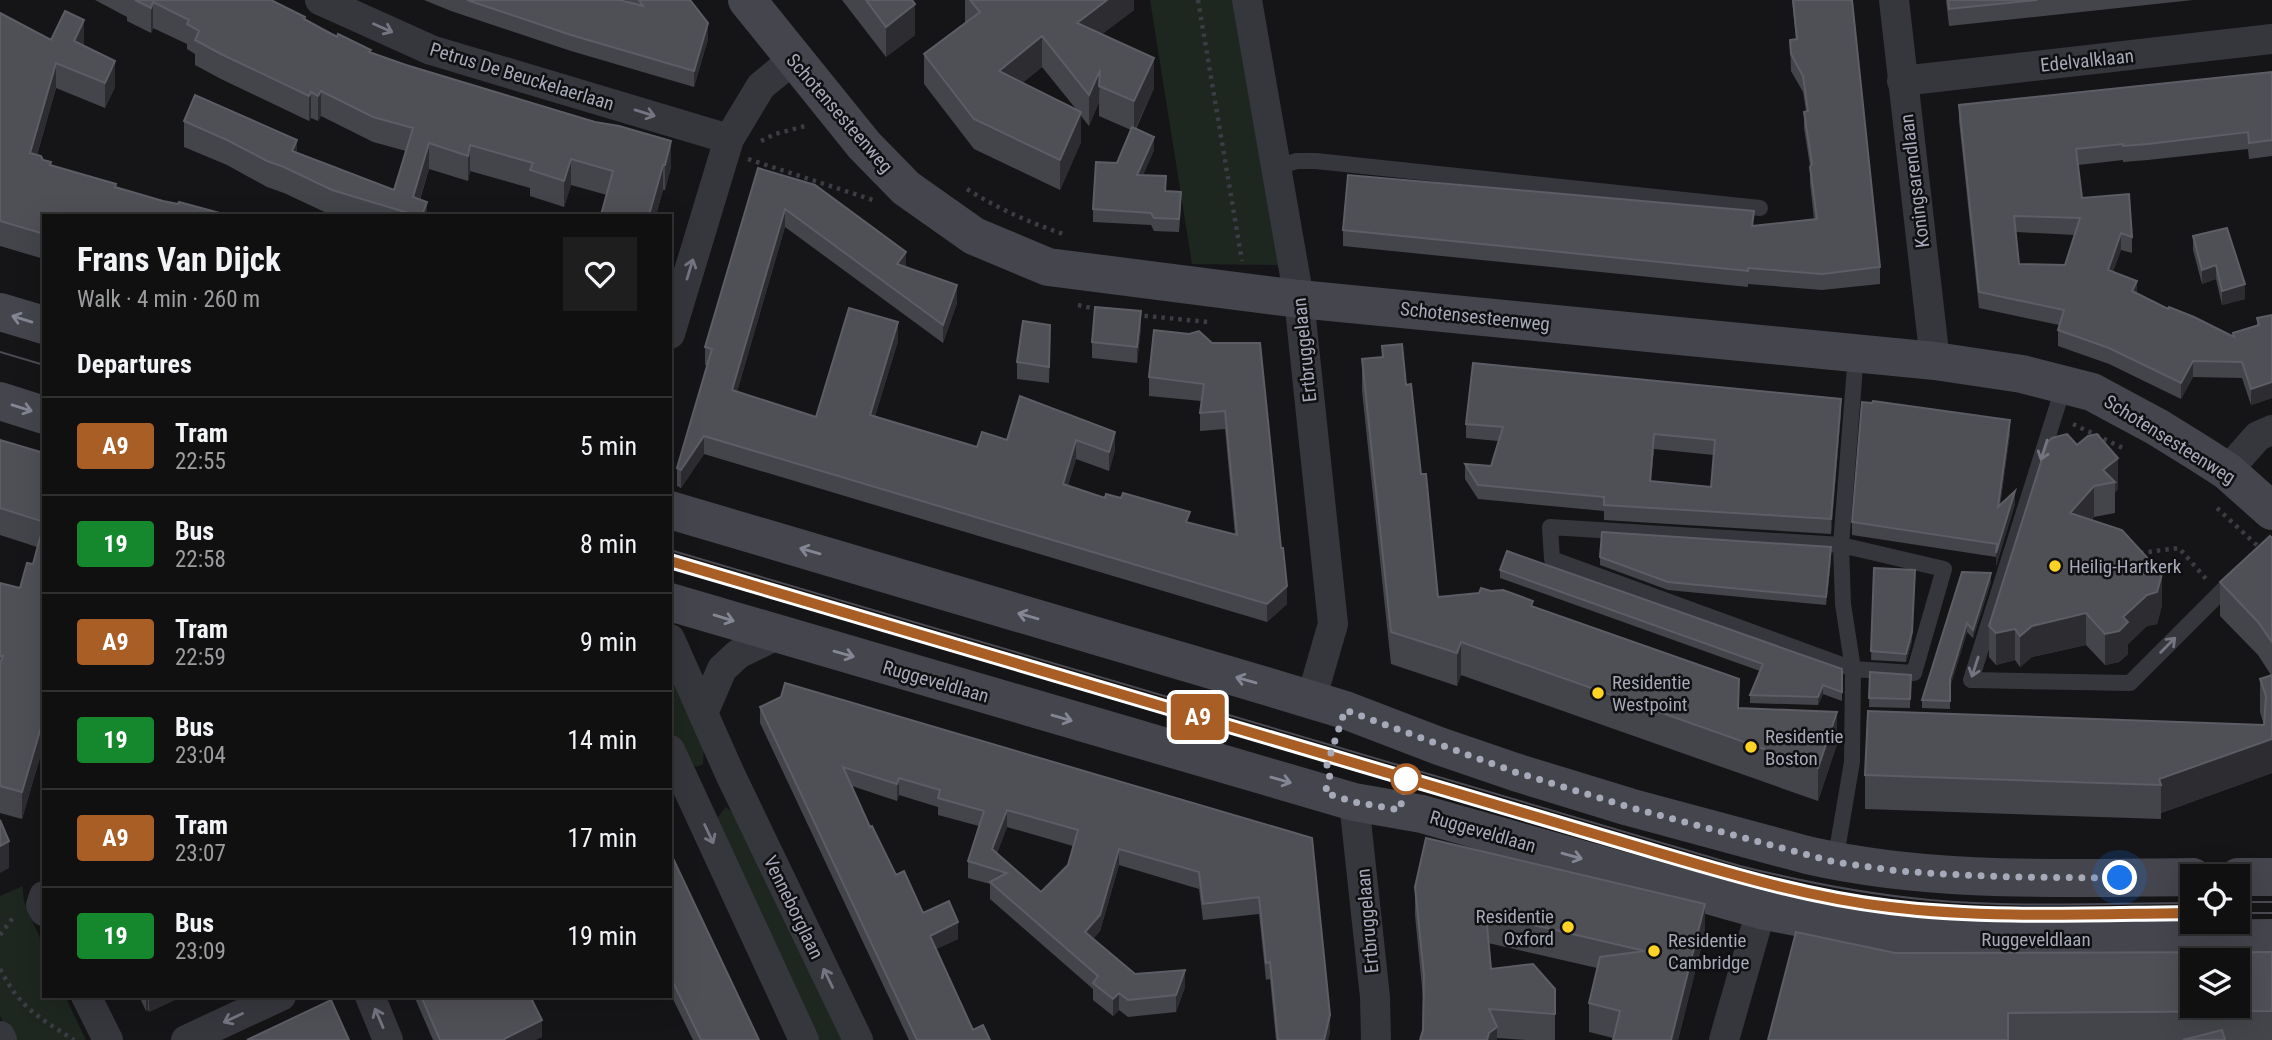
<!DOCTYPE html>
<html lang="en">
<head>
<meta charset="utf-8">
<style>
	body { margin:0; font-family:"Roboto Condensed",sans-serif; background:#1e1e1f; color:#f1f3f6; height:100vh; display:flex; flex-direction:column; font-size:26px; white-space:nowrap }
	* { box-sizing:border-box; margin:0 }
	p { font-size:23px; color:#9c9d9f }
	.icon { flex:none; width:38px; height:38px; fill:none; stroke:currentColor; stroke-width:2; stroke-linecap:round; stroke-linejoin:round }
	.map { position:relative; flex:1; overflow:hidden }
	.details { position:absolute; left:42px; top:214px; width:630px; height:784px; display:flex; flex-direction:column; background:#101011; border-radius:0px; box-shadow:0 7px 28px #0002,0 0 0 2px #303031 }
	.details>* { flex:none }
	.badge { padding:0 14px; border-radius:5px; font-size:24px; line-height:46px }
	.buttons { position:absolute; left:2180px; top:864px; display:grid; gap:14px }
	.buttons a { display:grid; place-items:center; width:70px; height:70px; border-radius:0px; background:#101011; box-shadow:0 7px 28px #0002,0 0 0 2px #303031; font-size:35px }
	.you { position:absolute; width:35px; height:35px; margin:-18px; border:5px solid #fff; border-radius:50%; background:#1a73e8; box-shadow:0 0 0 10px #1a73e833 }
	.map>.badge { position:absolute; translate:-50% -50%; box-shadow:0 0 0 4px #fff }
	h2 { padding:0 35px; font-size:26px; line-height:63px }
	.round { display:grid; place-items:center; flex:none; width:74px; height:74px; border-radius:0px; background:#1e1e1f }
	.overview { display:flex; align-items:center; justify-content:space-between; height:119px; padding:0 35px }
	h1 { font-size:33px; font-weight:700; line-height:52px }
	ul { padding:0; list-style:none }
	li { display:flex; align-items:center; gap:21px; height:98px; padding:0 35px; border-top:2px solid #303031 }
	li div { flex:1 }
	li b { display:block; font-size:26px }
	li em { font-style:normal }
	li .badge { min-width:77px; font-weight:700; text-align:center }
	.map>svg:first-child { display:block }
</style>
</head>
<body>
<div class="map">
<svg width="2272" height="1040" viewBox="0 0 2272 1040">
	<rect width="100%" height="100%" fill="#151517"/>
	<!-- green -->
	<path fill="#1d261f" d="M1150 0H1232L1281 265 1192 264Z
		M670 676 704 749 703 764 697 767 688 764 685 758 670 725Z
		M726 807 733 813 842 1040H819L718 825 717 818Z
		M23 886C21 909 39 928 44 950 47 964 44 982 44 996H65L86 1040H12L0 1016V896Z"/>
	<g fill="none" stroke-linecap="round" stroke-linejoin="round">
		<!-- path -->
		<path stroke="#3c3d44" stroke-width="4.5" stroke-dasharray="3.5 5" stroke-linecap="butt" d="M1198 0 1242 261
			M761 141 775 134 809 125
			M748 159 873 200
			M967 189C998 209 1031 223 1066 235
			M1078 305 1100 310
			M1136 315 1208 322
			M2073 424 2125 449
			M2217 508 2262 550
			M2140 553 2179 548 2207 580
			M1328 762 1335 740
			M0 935 15 915
			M0 969C21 1009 37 1016 74 1040"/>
		<!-- lane -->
		<path stroke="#36363d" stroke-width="16" d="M1276 167 1297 161H1316L1760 208
			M2064 385 1971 680 2130 683 2235 578
			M1550 527 1841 545 1944 569 1914 673 1853 669 1552 559Z
			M1835 862 1852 762 1853 669 1843 604 1841 545 1856 354"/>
		<!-- street -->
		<path stroke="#36363d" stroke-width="30" d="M320 0 431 50 729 139
			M1247 0 1299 299 1333 624 1311 700
			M1894 0 1935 361
			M1902 81 2272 39
			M670 334 729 139 761 86 794 59
			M2227 471 2258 436 2272 430
			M670 639 730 774 858 1040
			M704 711 722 669 738 654 779 634
			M670 750 804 1040
			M1354 802 1375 997 1376 1040
			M44 896 41 905 44 911
			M86 996 108 1040
			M370 996 388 1040
			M0 1036 2 1040
			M186 1040 281 996
			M1724 1040 1761 910"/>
		<!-- secondary -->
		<path stroke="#44454d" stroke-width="38" d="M747 0 864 145 906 188 974 236 1048 267 1299 299 1935 361 2022 374 2092 392 2157 427 2199 453 2227 471 2272 511
			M0 312 44 325
			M0 401 44 415
			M670 510 1269 687 1345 710 1439 746 1515 772 1629 807 1807 855C1933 884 2065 878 2193 877
			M670 602 1354 802 1422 814 1761 910 1862 930 1949 938 2006 940 2272 938
			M2238 877H2272"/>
		<!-- tram -->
		<path stroke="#494a52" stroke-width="2" d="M0 352 44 365
			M670 550 1740 866C1803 882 1865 894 1930 900 2017 908 2106 903 2193 903
			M670 561 1619 841 1804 893 1892 908 1964 913H2193
			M2238 902H2272
			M2238 913H2272"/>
	</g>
	<!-- wall -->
	<path fill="#44454a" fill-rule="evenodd" d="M95 0H271L305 20 371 52 671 167 665 190H663L656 215H601L607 195 571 185 564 207 530 196V188L470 171 468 181 429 169 420 200 427 215H331L284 193 267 187 227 165 184 147V121L297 153 394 190 406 151 373 142 321 116 318 121 311 118 309 121 221 79 195 65V54L187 49V44L153 28 151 33 127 21V17Z
		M424 0H620L627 2 626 0H690L708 39 694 87 571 51 451 11Z
		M842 0H912L915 35 886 57Z
		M965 0H1134V10L1102 34 1154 88 1136 129 1154 150 1143 175 1166 191 1181 205 1179 232 1154 231 1151 225 1093 222V209L1117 163 1131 130 1099 116V102L1089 126 1081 116V142L1060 190 974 149 924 84V54L965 24ZM1042 67 1076 109 1022 83Z
		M1792 0H1852L1880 267V284L1822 290 1748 284V287L1343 246V230L1754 226 1814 219 1810 183V166L1804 128V112L1806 111 1803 92 1791 71 1790 40 1796 39Z
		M1946 0H2193L1949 26Z
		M0 13 51 40 84 46 115 87 105 108 56 88 37 155 51 165 116 187 163 201 227 215H44V259L0 246Z
		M2272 72V156L2249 159 2248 149 2148 160 2123 162V160L2078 165 2082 198 2132 237V253L2121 250 2113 271 2137 294 2168 309 2233 337V333L2257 325V318L2272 315V398L2251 405 2242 378 2193 377 2181 399 2109 364 2058 346V330L2059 325 1979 308 1959 121V105ZM2016 232 2075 235 2065 265 2019 264Z
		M758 168 906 267 957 303 943 343 785 227 737 392 816 417 898 341 875 416 977 447 1007 440 1020 396 1115 450 1109 471 1076 459 1068 485 1105 498 1190 523 1235 535 1225 429 1200 431V413L1201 401 1149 396V377L1189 334 1199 331 1287 604 1267 622 704 454 681 488 677 486V468L707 365H705V347Z
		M2193 236 2245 299 2222 305 2216 279 2202 284 2193 250Z
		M1141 328 1137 363 1092 358V342Z
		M1050 342 1049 383 1017 379V362Z
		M1382 346 1406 385 1421 474 1438 597 1533 607 1739 708 1837 744 1818 801 1461 675 1457 686 1391 664 1362 391V359L1382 357Z
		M1841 413 1831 534 1604 520V511L1478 499 1465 479V464L1491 466 1498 441 1466 438V424ZM1654 449 1714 455 1711 487 1651 481Z
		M2010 433 2000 506 2015 504 1996 566V557L1852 535V522Z
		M2097 434 2118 489 2115 492V513L2094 517 2092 520 2162 605 2157 624 2147 626 2128 644V654L2119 662 2105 665 2086 645 2032 657 2020 667 2015 660 1996 665 1989 657V626L2077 445Z
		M0 440 44 453V744L22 819 0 813V583L20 588 33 564 37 547 0 535Z
		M2272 538V773L2161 813V819L1865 809V775L2264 725 2260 712V679L2271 675 2258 655 2220 616V582Z
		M1600 557 1831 561 1826 605 1668 590 1600 565Z
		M1874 568 1912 641 1906 662 1871 660Z
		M1500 570 1842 669V701L1823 694 1818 705 1750 703V695L1760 671 1500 578Z
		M1991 582 1973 638 1967 632 1950 687V709L1922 708V700Z
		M1870 672 1911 675 1910 708 1869 707Z
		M760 707 1312 838 1330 1032 1328 1040H1276L1270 979 1266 980 1259 914 1203 920 1199 889 1119 865 1100 931 1093 939 1135 974 1185 987 1176 1012 1128 1017 1119 1010 1113 1016 1093 1000V989L990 899V884L968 878V861L979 826 938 815V807L899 795 897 801 852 786 870 827 896 875 923 913 958 939 936 949 973 1030 990 1040H909L760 723ZM1007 827 1073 846 1068 865 1041 892 997 853Z
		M670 852 759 1040H693L670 993Z
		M1415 887 1705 932 1678 1040H1613V1038L1589 1032V1003L1597 968 1488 943 1491 969 1555 989V1040H1526L1497 1038V1040L1423 1030V998L1415 915Z
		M2272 952V1040H1768L1895 953Z
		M139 996H183L149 1012 148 1010 146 1011Z
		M414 996H530L542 1037 535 1040H433Z"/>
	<!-- shaded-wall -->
	<path fill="#2d2d31" d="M1107 0H1134V10L1077 53V23Z
		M153 2V28L151 33V8Z
		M915 4V35L886 57V27Z
		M84 20V46L74 41Z
		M708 23V39L694 87V71Z
		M1042 36V67L999 102V71Z
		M1154 58V88L1134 131V101Z
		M115 61V87L105 108V83Z
		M56 63V88L30 179V153Z
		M1100 70 1099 102 1089 126V95Z
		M321 91V116L318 121V96Z
		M311 92V118L309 121V96Z
		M1081 112V142L1060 190V160Z
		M1154 137V150L1137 188V175Z
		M297 140V165L292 151Z
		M671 141V167L665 190V165Z
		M429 143V169L415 215 413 197Z
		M470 145V171L468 181V156Z
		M571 159V185L564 207V181Z
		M663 165V190L656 215H649Z
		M427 202V215H422Z
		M785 209V227L732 409V390Z
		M2121 233V250L2108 286V270Z
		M906 252V271L897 264Z
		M2216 265V279L2202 284V270Z
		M2137 281V297L2132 291Z
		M2245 284V299L2222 305V291Z
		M957 285V303L943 343V325Z
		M1141 311V328L1137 363V347Z
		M898 322V341L870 433V415Z
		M2193 361V377L2181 399V383Z
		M2272 382V398L2251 405V389Z
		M1841 399V413L1831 534V519Z
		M2010 420V433L1998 520V507Z
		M1115 432V450L1109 471V452Z
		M1654 434V449L1650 496V481Z
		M704 436V454L681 488V470Z
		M1076 440V459L1063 502V484Z
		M2118 458V489L2115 492V482L2103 470Z
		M2094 486V517L2070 544V513Z
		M2015 491V504L1996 566V553Z
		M1831 552V561L1826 605V597Z
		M1915 570 1912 641 1906 662V654Z
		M1991 573V582L1973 638V630Z
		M2162 574V605L2157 624 2147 626 2128 644V654L2119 662 2105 665V634L2123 617Z
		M1287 586V604L1267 622V604Z
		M2086 613V645L2032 657 2020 667V636L2032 626Z
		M1967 623V632L1950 688V679Z
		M2015 629V660L1996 665V633Z
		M1461 642V675L1457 686V653Z
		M1823 685V694L1818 705V697Z
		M1837 712V744L1818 801V768Z
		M44 717V744L22 819V792Z
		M2272 739V773L2161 813V785L2159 779Z
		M899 778V795L897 801V784Z
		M1007 810V827L992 866V849Z
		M9 841V868L0 873V846Z
		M1119 849V865L1100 931 1085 948V932Z
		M1705 904V932L1678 1040H1671Z
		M958 922V939L930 952V936Z
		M1185 970V987L1176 1012V995Z
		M1119 993V1010L1113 1016V999Z
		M146 996H148V1010L146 1011Z
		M149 996H183L149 1012Z
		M1330 1015V1032L1328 1040H1324Z
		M542 1020V1037L535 1040H504Z
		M1497 1027V1040H1487L1489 1033Z"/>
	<!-- building -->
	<path fill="#4f4f56" stroke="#5c5d65" stroke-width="2" fill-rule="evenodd" d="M135 0H271L305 17 304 19 337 37 338 34 371 50 369 52 406 65 595 122 619 126 671 141 665 165H663L649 215H601L613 171 571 159 564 181 530 170 533 163 470 145 468 156 429 143 413 197 427 202 422 215H415L332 190 284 167 267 161 227 140 184 121 195 95 297 140 292 151 394 190 413 128 373 117 321 91 318 96 311 92 309 96 221 54 195 40 199 31 187 24 189 20 153 2 151 8Z
		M467 0H620L643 6 639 0H690L708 23 694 71 571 35Z
		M866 0H912L915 4 886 27Z
		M970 0H1107L1077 23 1154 58 1134 101 1099 86 1100 70 1089 95 1042 36 999 71 1081 112 1060 160 974 119 924 54 980 12Z
		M1793 0H1852L1880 267 1822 274 1748 268V271L1343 230 1348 175 1754 211 1752 226 1817 219 1810 167 1812 164 1804 112 1808 111 1803 76 1791 54 1790 40 1797 39Z
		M1948 0H2037L1949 9Z
		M65 11 84 20 74 41 115 61 105 83 56 63 30 153 41 156 43 160 51 162 50 165 116 184 115 187 163 201 178 204 179 202 227 215H44V234L0 221V13L51 40Z
		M2272 72V140L2249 143 2248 132 2148 144 2123 146V144L2076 149 2082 198 2129 194 2132 237 2121 233 2108 270 2137 281 2132 291 2168 309 2169 307 2194 317 2234 337 2233 333 2259 325 2257 318 2272 315V382L2251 389 2242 362 2193 361 2181 383 2109 348 2058 330 2064 310 1979 292 1959 105ZM2014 216 2080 218 2065 265 2019 264Z
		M1132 127 1154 137 1137 175 1166 176 1165 191 1181 192 1179 219 1154 218 1151 213 1093 209 1096 162 1117 163Z
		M758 168 815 185 906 252 897 264 957 285 943 325 785 209 732 390 816 417 849 308 898 322 870 415 977 447 982 432 1007 440 1020 396 1115 432 1109 452 1076 440 1063 484 1105 498 1106 494 1121 498 1123 493 1190 512 1186 522 1237 535 1225 411 1200 413 1204 384 1149 377 1154 330 1189 334 1199 331 1212 343H1260L1281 548H1283L1287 586 1267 604 704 436 681 470 677 468 712 349 705 347Z
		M2227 228 2245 284 2222 291 2216 265 2202 270 2193 236Z
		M1095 307 1141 311 1137 347 1092 342Z
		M1023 321 1050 325 1049 367 1017 362Z
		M1402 344 1406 385 1411 384 1421 474H1426L1438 597 1479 593 1481 588 1491 591 1503 590 1533 601 1531 606 1739 679 1738 708 1837 712 1818 768 1461 642 1457 653 1391 632 1362 359 1383 357 1382 346Z
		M1473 363 1841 399 1831 519 1604 505V497L1478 485 1465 464 1491 466 1503 427 1466 424ZM1654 434 1715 440 1711 487 1650 481Z
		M1873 401 2010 420 1998 507 2015 491 1996 553 1997 544 1852 522 1862 402 1872 403Z
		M2067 434 2077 445 2088 436 2097 434 2118 458 2103 470 2115 482 2094 486 2070 513 2122 530 2162 574 2157 592 2147 595 2123 617 2128 622 2119 631 2105 634 2086 613 2032 626 2020 636 2015 629 1996 633 1989 626 2047 443 2052 438Z
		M0 440 44 453V522L0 508Z
		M44 523V717L22 792 0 786V664L3 656H0V583L20 588 27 563 33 564Z
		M1602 532 1831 547 1826 597 1668 582 1600 557Z
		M2270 536 2272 538V642L2258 622 2220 582Z
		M1507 551 1842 669V692L1823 685 1818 697 1750 695 1763 664 1500 570Z
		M1874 568 1915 570 1912 632 1906 654 1871 651Z
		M1962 572 1991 573 1973 630 1967 623 1950 679V701L1922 700Z
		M1870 672 1911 675 1910 699 1869 698Z
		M2272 675V739L2159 779 2161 785 1865 775 1868 711 2264 725 2266 696 2260 679Z
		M785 683 1312 838 1330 1015 1324 1040H1278L1270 962 1266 963 1259 897 1203 904 1199 872 1119 849 1100 915 1085 932 1135 974 1185 970 1176 995 1128 1000 1119 993 1113 999 1093 983 1098 976 990 882 1007 873 968 861 984 811 938 798 940 790 899 778 897 784 843 767 870 827 872 826 896 875 904 871 923 913 949 901 958 922 930 936 973 1030 983 1025 990 1040H917L760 707 781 697ZM1007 810 1078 830 1068 865 1041 892 992 849Z
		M0 820 9 841 0 846Z
		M1426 838 1705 904 1671 1040H1613L1620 1011 1589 1003 1600 957 1645 951 1486 914 1491 969 1533 964 1555 989V1014L1489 1009 1497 1027 1489 1033 1487 1040H1420L1423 1030 1424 975 1415 887Z
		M670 852 759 1040H701L670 976Z
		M1796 932 1895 953 2272 952V1011L2008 1013V1040H1768ZM2193 961H2238V1006H2193Z
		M421 996H530L542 1020 504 1039V1040H440Z
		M331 1000 349 1040H247Z
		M2222 1030 2225 1040H2183Z"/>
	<!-- one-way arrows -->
	<defs><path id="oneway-shaft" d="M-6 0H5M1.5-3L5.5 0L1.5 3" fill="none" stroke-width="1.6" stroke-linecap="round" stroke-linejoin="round" transform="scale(1.75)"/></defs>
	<g stroke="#747581">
		<use href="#oneway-shaft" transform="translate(383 28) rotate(24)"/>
		<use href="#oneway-shaft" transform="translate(645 113) rotate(17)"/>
		<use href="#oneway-shaft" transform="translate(690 269) rotate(-73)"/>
		<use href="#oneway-shaft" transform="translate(2044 450) rotate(108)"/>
		<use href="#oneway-shaft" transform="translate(2168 645) rotate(-45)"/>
		<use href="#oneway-shaft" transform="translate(1975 667) rotate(108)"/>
		<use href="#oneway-shaft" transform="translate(709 834) rotate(65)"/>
		<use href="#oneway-shaft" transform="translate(828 978) rotate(-116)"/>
		<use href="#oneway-shaft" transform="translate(233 1018) rotate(155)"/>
		<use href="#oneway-shaft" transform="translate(379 1018) rotate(-113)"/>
	</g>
	<g stroke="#848693">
		<use href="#oneway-shaft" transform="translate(22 319) rotate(-163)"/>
		<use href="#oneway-shaft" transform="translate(22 408) rotate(17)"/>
		<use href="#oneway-shaft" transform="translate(810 551) rotate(-164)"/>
		<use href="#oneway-shaft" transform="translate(1028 616) rotate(-164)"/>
		<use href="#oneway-shaft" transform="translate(724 618) rotate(17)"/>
		<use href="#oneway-shaft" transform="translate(844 654) rotate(16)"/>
		<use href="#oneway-shaft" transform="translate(1246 680) rotate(-164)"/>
		<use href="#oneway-shaft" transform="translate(1062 718) rotate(16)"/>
		<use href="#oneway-shaft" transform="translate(1281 780) rotate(16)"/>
		<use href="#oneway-shaft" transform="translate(1572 856) rotate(16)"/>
	</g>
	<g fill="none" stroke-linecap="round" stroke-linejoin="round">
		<!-- line casing -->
		<g stroke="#fff" stroke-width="16">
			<path id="line" d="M670 561 1642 848C1724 872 1805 897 1890 907 1990 919 2092 914 2193 913"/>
		</g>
		<!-- line -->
		<use href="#line" stroke="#a85e24" stroke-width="10"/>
		<!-- walk -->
		<path stroke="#a6a9b8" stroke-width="7" stroke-dasharray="0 12.6" d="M1406 779 1400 810 1354 802 1325 793 1331 771 1327 765 1345 710 1515 772 1629 807 1835 862 1898 871 1944 874 2009 877 2120 878"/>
	</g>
	<!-- markers -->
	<g fill="#ffd226" stroke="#101012" stroke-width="2.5">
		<circle cx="2055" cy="566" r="7"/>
		<circle cx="1598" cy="693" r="7"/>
		<circle cx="1751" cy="747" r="7"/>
		<circle cx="1568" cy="927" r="7"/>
		<circle cx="1654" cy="951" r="7"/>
	</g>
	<circle fill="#fff" stroke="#a85e24" stroke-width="3.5" cx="1406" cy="779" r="14"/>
	<g text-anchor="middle" stroke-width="5" stroke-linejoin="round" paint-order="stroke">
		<!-- street labels -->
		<g font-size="19" fill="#a6a9b8" stroke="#101012">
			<text transform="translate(2087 60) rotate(-6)" y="7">Edelvalklaan</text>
			<text transform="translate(522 76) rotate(17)" y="7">Petrus De Beuckelaerlaan</text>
			<text transform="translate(840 113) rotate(49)" y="7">Schotensesteenweg</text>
			<text transform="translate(1914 181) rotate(-97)" y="7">Koningsarendlaan</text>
			<text transform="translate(1475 316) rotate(6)" y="7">Schotensesteenweg</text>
			<text transform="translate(1304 350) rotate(-96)" y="7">Ertbruggelaan</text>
			<text transform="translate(2170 439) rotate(32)" y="7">Schotensesteenweg</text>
			<text transform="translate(936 681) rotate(16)" y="7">Ruggeveldlaan</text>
			<text transform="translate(1483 831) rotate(16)" y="7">Ruggeveldlaan</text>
			<text transform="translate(794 907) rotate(64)" y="7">Venneborglaan</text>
			<text transform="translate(1367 921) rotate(-95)" y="7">Ertbruggelaan</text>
			<text x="2036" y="946">Ruggeveldlaan</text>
		</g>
		<!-- poi labels -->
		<g font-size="19" fill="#a6a9b8" stroke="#101012" text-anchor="start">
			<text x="2069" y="573">Heilig-Hartkerk</text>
			<text x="1612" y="689">Residentie<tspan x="1612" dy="22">Westpoint</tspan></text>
			<text x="1765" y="743">Residentie<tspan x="1765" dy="22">Boston</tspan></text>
			<text x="1554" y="923" text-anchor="end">Residentie<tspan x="1554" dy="22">Oxford</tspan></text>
			<text x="1668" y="947">Residentie<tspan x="1668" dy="22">Cambridge</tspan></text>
		</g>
	</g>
</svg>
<div class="buttons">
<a><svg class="icon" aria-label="locate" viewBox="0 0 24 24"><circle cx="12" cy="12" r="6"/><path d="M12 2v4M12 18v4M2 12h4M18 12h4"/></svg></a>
<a><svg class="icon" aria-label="layers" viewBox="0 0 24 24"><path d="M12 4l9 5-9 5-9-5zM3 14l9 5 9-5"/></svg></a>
</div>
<div class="you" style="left:2120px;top:878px"></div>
<b class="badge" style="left:1198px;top:717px;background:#a85e24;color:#fff">A9</b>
<section class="details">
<div class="overview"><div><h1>Frans Van Dijck</h1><p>Walk · 4 min · 260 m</p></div><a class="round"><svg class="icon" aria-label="heart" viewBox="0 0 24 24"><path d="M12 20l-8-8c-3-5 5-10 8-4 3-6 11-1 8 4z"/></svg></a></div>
<h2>Departures</h2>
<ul>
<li><span class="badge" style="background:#a85e24;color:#fff">A9</span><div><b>Tram</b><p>22:55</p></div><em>5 min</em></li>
<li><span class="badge" style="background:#15882e;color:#fff">19</span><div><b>Bus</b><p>22:58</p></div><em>8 min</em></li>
<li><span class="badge" style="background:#a85e24;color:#fff">A9</span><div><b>Tram</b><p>22:59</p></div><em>9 min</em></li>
<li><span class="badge" style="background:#15882e;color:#fff">19</span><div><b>Bus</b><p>23:04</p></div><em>14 min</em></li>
<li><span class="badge" style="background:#a85e24;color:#fff">A9</span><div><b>Tram</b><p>23:07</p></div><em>17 min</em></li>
<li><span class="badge" style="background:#15882e;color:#fff">19</span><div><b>Bus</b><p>23:09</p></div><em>19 min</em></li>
</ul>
</section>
</div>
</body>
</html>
